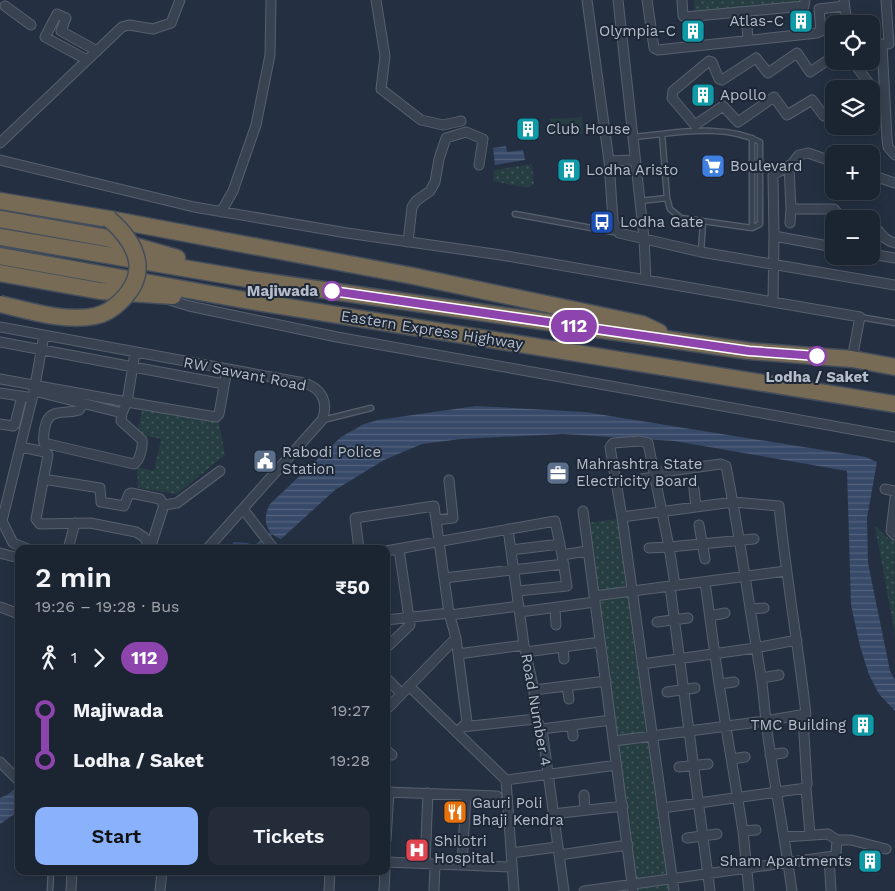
<!DOCTYPE html>
<html lang="en">
<head>
<meta charset="utf-8">
<style>
	body { margin:0; font-family:"Work Sans",sans-serif; background:#242c39; color:#f1f3f6; height:100vh; display:flex; flex-direction:column; font-size:19px; white-space:nowrap }
	* { box-sizing:border-box; margin:0 }
	p { font-size:16px; color:#a0a4ab }
	.icon { flex:none; width:28px; height:28px; fill:none; stroke:currentColor; stroke-width:2; stroke-linecap:round; stroke-linejoin:round }
	.map { position:relative; flex:1; overflow:hidden }
	.side { position:absolute; left:15px; top:545px; width:375px; height:330px; display:flex; flex-direction:column; background:#1b2431; border-radius:10px; box-shadow:0 2px 12px #0003,0 0 0 1px #39414d }
	.side>* { flex:none }
	.badge { padding:0 10px; border-radius:16px; font-size:18px; line-height:32px }
	.fabs { position:absolute; left:825px; top:15px; display:grid; gap:10px }
	.fabs a { display:grid; place-items:center; width:55px; height:55px; border-radius:10px; background:#1b2431; box-shadow:0 2px 12px #0003,0 0 0 1px #39414d; font-size:25px }
	.map>.badge { position:absolute; translate:-50% -50%; box-shadow:0 0 0 2px #fff }
	.legs { display:flex; align-items:center; gap:8px; height:55px; padding:0 20px; font-size:16px }
	.legs p { margin-inline-start:auto }
	.headline { display:flex; align-items:center; justify-content:space-between; height:85px; padding:0 20px }
	h1 { font-size:28px; font-weight:600; line-height:38px }
	.button { display:flex; gap:10px; margin-top:auto; padding:10px 20px }
	.button a { flex:1; height:58px; border-radius:10px; background:#89b1fc; color:#111; font-size:20px; font-weight:600; line-height:58px; text-align:center }
	.button a+a { background:#242c39; color:#f1f3f6 }
	ul { padding:0 20px; list-style:none }
	li { display:flex; align-items:center; gap:18px; height:50px; font-size:19px }
	li i { display:grid; place-items:center; width:8px; height:100%; margin:0 6px; background:currentColor }
	li i::after { content:''; width:12px; height:12px; margin:-6px; border:4px solid; border-radius:50%; background:#1b2431 }
	li p { margin-inline-start:auto }
	li:first-child i { background:linear-gradient(#0000 50%,currentColor 0) }
	li:last-child i { background:linear-gradient(currentColor 50%,#0000 0) }
	.map>svg:first-child { display:block }
</style>
</head>
<body>
<div class="map">
<svg width="895" height="891" viewBox="0 0 895 891">
	<defs>
		<pattern id="grass-dots" width="8" height="8" patternUnits="userSpaceOnUse" patternTransform="scale(1.25)"><rect width="8" height="8" fill="#263e42"/><path d="M2 2h.1M6 6h.1" fill="none" stroke="#43585c" stroke-width="1.8" stroke-linecap="round"/></pattern>
		<pattern id="water-rules" width="6" height="5" patternUnits="userSpaceOnUse" patternTransform="scale(1.25)"><rect width="6" height="5" fill="#384a69"/><path d="M0 2.5h6" fill="none" stroke="#53627d"/></pattern>
	</defs>
	<rect width="100%" height="100%" fill="#243041"/>
	<!-- grass -->
	<path fill="url(#grass-dots)" d="M694 0H801V4L695 15Z
		M532 164 534 183 530 187H522L493 181 494 170Z
		M142 410 219 422 225 455 177 494 138 488 137 467 154 471 161 439 137 434Z
		M618 519 630 590 596 593 587 523Z
		M875 526 888 538 895 540V635Z
		M630 594 648 735 618 738 597 600Z
		M650 740 670 878 634 882 618 745Z
		M668 885 670 891H636L635 888Z"/>
	<!-- pitch -->
	<path fill="#263e42" d="M582 117 583 134 552 136 550 119Z"/>
	<!-- water -->
	<path fill="url(#water-rules)" d="M506 146 507 152 523 150 525 160 495 165 493 148Z
		M476 406 585 412 866 457 877 462 867 518 868 563 890 671 895 680V711L879 694 869 675 860 646 851 605 847 471 674 441 563 434 461 439 422 444 384 460 335 490 281 539C265 533 262 518 270 504L341 437 364 424 378 420Z
		M234 542 248 543 255 549H228Z
		M19 786V811L0 824V798L7 795Z"/>
	<g fill="none" stroke-linecap="round" stroke-linejoin="round">
		<!-- stream -->
		<path stroke="#384a69" stroke-width="3" d="M252 549 273 532"/>
		<!-- lane casing -->
		<g stroke="#57606e" stroke-width="7">
			<path id="lane" d="M662 134C693 130 732 127 760 142V224L752 228 681 218 670 209 667 198
				M633 137 662 134 667 198 640 201
				M752 138V228
				M515 214 619 233
				M701 252 703 222
				M860 317 895 323
				M323 420 371 408
				M50 891 51 871"/>
		</g>
		<!-- street casing -->
		<g stroke="#57606e" stroke-width="11">
			<path id="street" d="M376 0 385 56 381 89 421 120 443 125 461 121
				M587 0 609 161 613 221 619 233 701 252 895 285
				M618 0 644 238 646 280
				M647 0 654 48 658 50 817 33 821 31 819 9 844 6
				M682 0 683 16 685 17 804 6 805 0
				M844 0 847 24
				M886 0 889 44
				M5 6 31 25
				M746 12 748 40
				M882 44 887 139 888 147 895 155
				M871 50H882
				M834 56 810 72 797 53 768 73 756 58 722 80 719 79 712 62 709 61 673 91 672 98 695 125 723 106 738 122 774 97 787 115 812 100 824 116H827L834 112
				M87 60 45 37 57 14 66 18 61 31 97 51
				M852 61 869 83 867 89
				M0 143 122 27 129 25 153 29 171 23 180 0
				M0 160 194 207 347 233 501 255 860 317 852 359
				M609 161 635 160
				M789 166 791 209H834L843 219
				M871 175 895 183
				M221 212 233 191 256 125 270 55 271 0
				M790 223 791 209
				M871 226C882 230 880 239 895 243
				M774 236 773 175 792 164 799 155 808 153 834 162
				M408 242 412 207 416 201 430 191 435 182 439 159 446 138 466 132 483 139 479 165
				M871 254 895 258
				M166 299 189 306 337 337 895 437
				M773 302 774 236 834 247
				M0 327 304 383C322 388 329 403 322 420L207 549
				M44 335 34 391 122 413
				M0 342 224 384
				M135 353 127 402 216 417 219 414 227 369
				M0 379 127 402 122 413 121 421 142 440C143 447 140 460 134 464L44 443C43 437 44 432 45 427 49 407 64 415 79 410L83 404
				M0 393 27 397
				M0 424 13 426 15 424 22 396
				M21 447 45 452 48 455 36 519 40 524 90 523 136 532 144 537 150 547
				M654 473 721 464 726 466C740 536 749 606 761 676 764 696 765 717 768 737 775 788 785 839 792 891
				M43 479 100 488 101 502 124 506 129 494 131 493 160 499 164 505 150 549
				M641 479 655 477
				M694 489 696 507
				M885 489 895 491
				M895 498 891 531 895 535
				M164 505 177 503 220 471
				M243 509 274 549
				M583 511 633 891
				M622 517 733 502 779 506C786 576 798 644 806 714L803 718 807 784 806 788 810 835
				M436 520 453 518 449 480
				M699 525 705 559
				M508 529 524 645 534 690 535 719 542 729 564 891
				M649 548 669 547 648 443 639 441 613 443 610 447 622 517 674 891
				M28 549 13 543 2 521 34 391
				M68 549 75 523
				M359 549 355 518 434 506 449 613 456 638 386 710
				M511 550 560 544
				M386 551 555 521 562 555 567 586 518 591
				M0 553 19 558
				M562 555 587 551
				M444 578 564 564
				M705 582 719 684 743 831 749 891
				M675 585 669 547 754 539
				M670 586 710 891
				M594 596 786 571
				M0 607 19 614
				M555 608 556 625
				M750 609 764 608
				M520 612 595 602
				M450 615 519 606
				M710 616 725 613
				M386 620 449 613
				M657 622 688 618
				M456 638 467 722 457 733
				M563 647 564 659
				M386 648 410 625 399 549
				M526 652 600 642
				M458 654 524 645
				M642 664 755 648 797 640
				M386 678 398 690
				M761 678 779 675
				M719 684 734 682
				M409 686 506 780 514 891
				M567 686 569 699
				M534 690 606 681
				M667 692 695 688
				M572 725 573 736
				M462 727 535 719
				M542 729 611 720
				M614 741 765 721 806 714
				M386 750 392 755
				M770 755 783 753
				M732 759 745 757
				M0 762 19 781
				M679 767 708 764
				M506 780 617 765
				M386 792 497 796
				M584 795 585 810
				M662 808 806 788
				M553 814 623 806
				M743 831 756 830
				M687 838 717 834
				M386 840 389 792
				M837 840H851L886 849
				M511 853 557 847
				M559 855 628 845
				M829 857 831 891
				M386 862 512 867
				M425 863 428 793
				M462 865 466 795
				M71 891 72 871
				M160 891 162 871
				M329 891 330 871
				M384 891 385 871
				M434 891 435 864
				M584 891 834 856 836 853 837 840 828 834 784 837"/>
		</g>
		<!-- highway casing -->
		<g stroke="#434d5b" stroke-width="19">
			<path id="highway" d="M0 201 109 219 413 276 642 324 659 332
				M0 219 107 238 177 258
				M0 237 254 280 749 351 852 359 895 367
				M0 256 250 301 895 404
				M0 273 100 291 173 296"/>
		</g>
		<!-- lane -->
		<use href="#lane" stroke="#394251" stroke-width="4.5"/>
		<!-- street -->
		<use href="#street" stroke="#394251" stroke-width="9"/>
		<!-- highway -->
		<use href="#highway" stroke="#776b55" stroke-width="16"/>
		<!-- highway-bridge casing -->
		<g stroke="#434d5b" stroke-width="19" stroke-linecap="butt">
			<path id="highway-bridge" d="M0 304C30 311 64 322 95 316 105 314 114 308 121 301 151 272 136 242 109 219"/>
		</g>
		<!-- highway-bridge -->
		<use href="#highway-bridge" stroke="#776b55" stroke-width="16"/>
	</g>
	<g fill="none" stroke-linecap="round" stroke-linejoin="round">
		<!-- line-1 casing -->
		<g stroke="#fff" stroke-width="11">
			<path id="line-1" d="M332 291 749 351 817 356"/>
		</g>
		<!-- line-1 -->
		<use href="#line-1" stroke="#8e44ad" stroke-width="8"/>
	</g>
	<!-- icons -->
	<defs>
		<g id="building-square" transform="scale(1.25)"><rect x="-9" y="-9" width="18" height="18" rx="4" fill="#0f9aa8" stroke="#1d2736"/><path d="M-4-6H4V6H1V3H-1V6H-4ZM-2.5-4.3h1.7v1.8h-1.7ZM.8-4.3h1.7v1.8H.8ZM-2.5-1h1.7V.8h-1.7ZM.8-1h1.7V.8H.8Z" fill="#fff"/></g>
		<g id="supermarket-square" transform="scale(1.25)"><rect x="-9" y="-9" width="18" height="18" rx="4" fill="#3f7fe0" stroke="#1d2736"/><path d="M-6-5.5h2.5l.6 2H6L4.5 2H-2.5L-4.4-4H-6ZM-1.5 3.2a1.3 1.3 0 1 0 .1 0ZM3 3.2a1.3 1.3 0 1 0 .1 0Z" fill="#fff"/></g>
		<g id="bus-square" transform="scale(1.25)"><rect x="-9" y="-9" width="18" height="18" rx="4" fill="#1a4fb4" stroke="#1d2736"/><path d="M-5-6H5V4H4V6H2V4H-2V6H-4V4H-5ZM-3.5-4V0h7V-4ZM-3.5 1.2v1.5H-2V1.2ZM2 1.2v1.5H3.5V1.2Z" fill="#fff"/></g>
		<g id="civic-square" transform="scale(1.25)"><rect x="-9" y="-9" width="18" height="18" rx="4" fill="#5c6f8a" stroke="#1d2736"/><path d="M-.6-6.5H3V-4.5H.6V-3L4-1V1h2V6H-6V1h2V-1L-.6-3ZM-1.2 2.5V6h2.4V2.5Z" fill="#fff"/></g>
		<g id="office-square" transform="scale(1.25)"><rect x="-9" y="-9" width="18" height="18" rx="4" fill="#5c6f8a" stroke="#1d2736"/><path d="M-6-3h4V-5.5h4V-3h4V5H-6ZM-1-4.5V-3h2v-1.5ZM-6 0V1H6V0Z" fill="#fff"/></g>
		<g id="restaurant-square" transform="scale(1.25)"><rect x="-9" y="-9" width="18" height="18" rx="4" fill="#e8710a" stroke="#1d2736"/><path d="M-5-6h1v4h1v-4h1v4h1v-4h1v5L-1.5 .5V6h-2V.5L-5-1ZM5-6V6H3V1.5H1.5Q1.5-4 5-6Z" fill="#fff"/></g>
		<g id="hospital-square" transform="scale(1.25)"><rect x="-9" y="-9" width="18" height="18" rx="4" fill="#e0444e" stroke="#1d2736"/><path d="M-5-5h3v3.5h4V-5h3V5h-3V1.5h-4V5h-3Z" fill="#fff"/></g>
	</defs>
	<g fill-rule="evenodd">
		<use href="#building-square" x="801" y="21"/>
		<use href="#building-square" x="693" y="31"/>
		<use href="#building-square" x="703" y="95"/>
		<use href="#building-square" x="528" y="129"/>
		<use href="#supermarket-square" x="713" y="166"/>
		<use href="#building-square" x="569" y="170"/>
		<use href="#bus-square" x="602" y="222"/>
		<use href="#civic-square" x="265" y="461"/>
		<use href="#office-square" x="558" y="473"/>
		<use href="#building-square" x="863" y="725"/>
		<use href="#restaurant-square" x="455" y="812"/>
		<use href="#hospital-square" x="417" y="850"/>
		<use href="#building-square" x="870" y="861"/>
	</g>
	<!-- markers -->
	<g fill="#fff" stroke="#8e44ad" stroke-width="2.5">
		<circle cx="332" cy="291" r="9"/>
		<circle cx="817" cy="356" r="9"/>
	</g>
	<g text-anchor="middle" stroke-width="4" stroke-linejoin="round" paint-order="stroke">
		<!-- poi labels -->
		<g font-size="15" fill="#b5bdcb" stroke="#1d2736" text-anchor="start">
			<text x="784" y="26" text-anchor="end">Atlas-C</text>
			<text x="676" y="36" text-anchor="end">Olympia-C</text>
			<text x="720" y="100">Apollo</text>
			<text x="546" y="134">Club House</text>
			<text x="730" y="171">Boulevard</text>
			<text x="586" y="175">Lodha Aristo</text>
			<text x="620" y="227">Lodha Gate</text>
			<text x="282" y="457">Rabodi Police<tspan x="282" dy="17">Station</tspan></text>
			<text x="576" y="469">Mahrashtra State<tspan x="576" dy="17">Electricity Board</tspan></text>
			<text x="846" y="730" text-anchor="end">TMC Building</text>
			<text x="472" y="808">Gauri Poli<tspan x="472" dy="17">Bhaji Kendra</tspan></text>
			<text x="434" y="846">Shilotri<tspan x="434" dy="17">Hospital</tspan></text>
			<text x="852" y="866" text-anchor="end">Sham Apartments</text>
		</g>
		<!-- stop labels -->
		<g font-size="15" font-weight="bold" fill="#b5bdcb" stroke="#1d2736" text-anchor="end">
			<text x="318" y="296">Majiwada</text>
			<text x="817" y="382" text-anchor="middle">Lodha / Saket</text>
		</g>
		<!-- street labels -->
		<g font-size="15" fill="#b5bdcb" stroke="#1d2736">
			<text transform="translate(432 330) rotate(9)" y="5">Eastern Express Highway</text>
			<text transform="translate(245 374) rotate(11)" y="5">RW Sawant Road</text>
			<text transform="translate(536 710) rotate(80)" y="5">Road Number 4</text>
		</g>
	</g>
</svg>
<div class="fabs">
<a><svg class="icon" aria-label="locate" viewBox="0 0 24 24"><circle cx="12" cy="12" r="6"/><path d="M12 2v4M12 18v4M2 12h4M18 12h4"/></svg></a>
<a><svg class="icon" aria-label="layers" viewBox="0 0 24 24"><path d="M12 4l9 5-9 5-9-5zM3 14l9 5 9-5"/></svg></a>
<a>+</a>
<a>−</a>
</div>
<b class="badge" style="left:574px;top:326px;background:#8e44ad;color:#fff">112</b>
<section class="side">
<div class="headline"><div><h1>2 min</h1><p>19:26 – 19:28 · Bus</p></div><b>₹50</b></div>
<div class="legs"><svg class="icon" aria-label="walk" viewBox="0 0 24 24"><circle cx="13" cy="4" r="2"/><path d="M13 8l-2 6 4 7M11 14l-3 7M7 12l3-4h3l4 4"/></svg>1<svg class="icon" aria-label="forward" viewBox="0 0 24 24"><path d="M9 5l7 7-7 7"/></svg><b class="badge" style="background:#8e44ad;color:#fff">112</b></div>
<ul>
<li><i style="color:#8e44ad"></i><b>Majiwada</b><p>19:27</p></li>
<li><i style="color:#8e44ad"></i><b>Lodha / Saket</b><p>19:28</p></li>
</ul>
<div class="button"><a>Start</a><a>Tickets</a></div>
</section>
</div>
</body>
</html>
